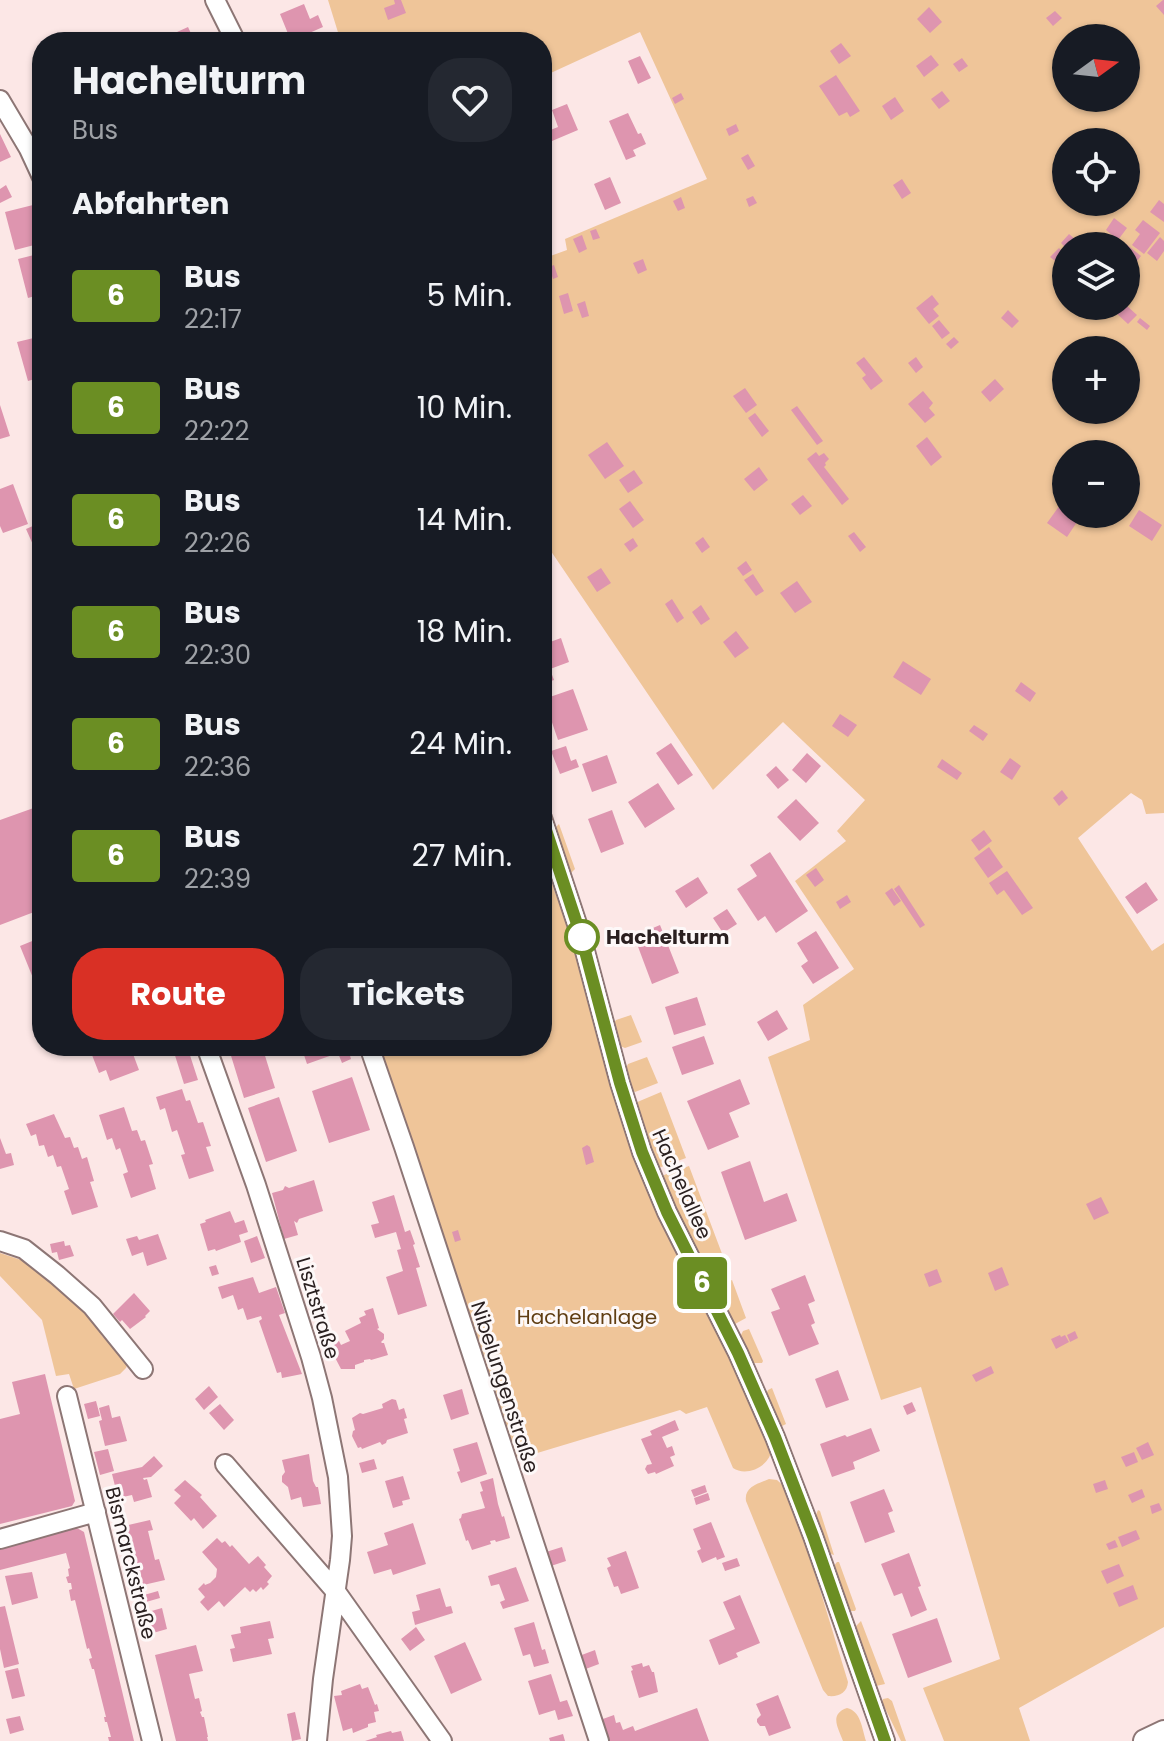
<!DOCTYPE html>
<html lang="de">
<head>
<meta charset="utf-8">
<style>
	body { margin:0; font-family:Poppins,sans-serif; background:#242831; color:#f1f3f6; height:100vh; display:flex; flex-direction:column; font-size:30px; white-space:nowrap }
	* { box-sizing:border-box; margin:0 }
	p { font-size:26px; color:#9ea1a6 }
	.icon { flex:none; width:44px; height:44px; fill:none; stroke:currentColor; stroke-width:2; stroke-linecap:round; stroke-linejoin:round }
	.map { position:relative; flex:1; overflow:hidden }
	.side { position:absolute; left:32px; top:32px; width:520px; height:1024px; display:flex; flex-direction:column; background:#171b24; border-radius:32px; box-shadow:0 2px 6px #0004 }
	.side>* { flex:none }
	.badge { padding:0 16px; border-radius:6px; font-size:28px; line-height:52px }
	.needle { width:52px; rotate:75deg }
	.tools { position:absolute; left:1052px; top:24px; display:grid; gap:16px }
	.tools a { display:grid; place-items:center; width:88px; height:88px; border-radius:50%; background:#171b24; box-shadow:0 2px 6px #0004; font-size:40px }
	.map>.badge { position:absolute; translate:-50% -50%; box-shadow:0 0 0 4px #fff }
	h2 { padding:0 40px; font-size:30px; line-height:72px }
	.round { display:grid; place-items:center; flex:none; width:84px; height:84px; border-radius:32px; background:#242831 }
	.overview { display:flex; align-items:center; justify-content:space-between; height:136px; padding:0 40px }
	h1 { font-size:38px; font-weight:700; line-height:60px }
	.cta { display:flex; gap:16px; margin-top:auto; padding:16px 40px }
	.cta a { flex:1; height:92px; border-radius:32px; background:#d93025; color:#fff; font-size:32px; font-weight:700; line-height:92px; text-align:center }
	.cta a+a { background:#242831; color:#f1f3f6 }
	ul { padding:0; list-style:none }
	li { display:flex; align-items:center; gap:24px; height:112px; padding:0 40px }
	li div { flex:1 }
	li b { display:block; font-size:30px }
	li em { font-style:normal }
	li .badge { min-width:88px; font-weight:700; text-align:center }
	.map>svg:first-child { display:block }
</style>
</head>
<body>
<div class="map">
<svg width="1164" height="1741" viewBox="0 0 1164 1741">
	<rect width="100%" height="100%" fill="#fce7e6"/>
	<!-- green -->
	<path fill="#efc599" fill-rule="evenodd" d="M328 0H1164V813L1146 814 1142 800 1131 793 1078 838 1152 951 1164 943V1627L1019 1708 1030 1741H944L923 1688 1000 1659 921 1387 881 1400 768 1057 810 1040 803 1005 854 969 795 881 846 841 837 831 865 800 783 722 713 790 542 538V449L547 445 542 434V259L567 250 565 239 707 179 640 32 542 77V42H341ZM1066 38H1126V98H1066ZM1066 142H1126V202H1066ZM1066 246H1126V306H1066ZM1066 350H1126V410H1066ZM1066 454H1126V514H1066Z
		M559 824 575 869 571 873 555 828Z
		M542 845 554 890 577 947 628 1135 733 1359 771 1452C768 1467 746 1477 733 1468L707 1407 686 1414 680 1410 514 1460 423 1173 380 1046H542Z
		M631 1015 642 1042 625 1048 620 1046 614 1023 616 1020Z
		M647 1057 658 1083 635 1092 632 1090 626 1068 628 1064Z
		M661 1092 686 1158 661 1167 655 1165 635 1103Z
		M689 1166 727 1267C718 1270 712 1273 704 1267L687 1236 661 1179 664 1175Z
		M0 1253 39 1266 88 1308 102 1336 128 1363 126 1368 120 1374 74 1389 69 1374 56 1376 42 1320 0 1276Z
		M732 1280 746 1318 735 1324 732 1323 719 1294 721 1286Z
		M749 1329 763 1361 762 1363H752L740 1337 743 1331Z
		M772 1388 786 1424 782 1426 766 1394 768 1390Z
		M769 1479 777 1480 786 1488 818 1583 848 1682C847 1693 839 1697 828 1696L823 1690 746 1501C744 1487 757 1484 769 1479Z
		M818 1510 820 1511 834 1555 828 1553 815 1517Z
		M837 1562H839L856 1609 855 1611H849L833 1567Z
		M861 1621 885 1684 876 1686 855 1627Z
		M888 1698 892 1701 906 1741H901L882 1702 883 1699Z
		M847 1708C861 1711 862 1729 866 1741H843C838 1728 829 1714 847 1708Z"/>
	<!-- building -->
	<path fill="#de95af" d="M394 0H401L406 13 388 20 384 8 395 4Z
		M1163 0H1164V15L1156 6Z
		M304 4 310 19 318 15 323 27 291 41 280 14Z
		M929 7 942 22 930 33 917 19Z
		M1055 11 1062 18 1053 26 1046 18Z
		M188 27 195 42H181L177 32Z
		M155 32 158 42H127Z
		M841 43 851 56 839 64 830 51Z
		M931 55 939 65 924 77 916 66Z
		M640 56 651 78 638 84 628 61Z
		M962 58 968 66 959 72 953 64Z
		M42 61V85L41 86 35 63Z
		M836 75 860 111 850 117 847 112 839 116 819 86Z
		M942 91 950 101 939 109 931 99Z
		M681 93 684 99 675 104 672 98Z
		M895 97 904 111 891 120 882 106Z
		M567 104 578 130 552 141 548 131 558 127 552 110Z
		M628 113 638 134 641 133 646 144 633 150 636 156 626 160 609 121Z
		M736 124 739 131 729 136 726 129Z
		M0 134 11 157 0 162Z
		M748 154 755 166 748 170 741 158Z
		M610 177 621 203 605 210 594 184Z
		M902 179 911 193 902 199 893 185Z
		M6 185 12 197 0 203V189Z
		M753 196 757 203 749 207 746 199Z
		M681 197 685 208 678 211 673 201Z
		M1159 200 1164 204V222L1150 212Z
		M33 205 38 228 41 227 42 231V243L15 250 5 212Z
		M1114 218 1127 228 1118 240 1106 230Z
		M1143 220 1160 233 1144 254 1132 245 1140 234 1135 230Z
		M596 229 600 238 593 240 590 231Z
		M1069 234 1083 246H1064L1061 243Z
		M582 235 587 249 579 253 573 239Z
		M1160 237 1164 241V251L1157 261 1147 253Z
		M1126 244 1141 256 1137 261 1126 252Z
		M1059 248 1066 256 1059 264 1050 257Z
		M42 253V294L28 298 18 259Z
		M643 259 647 270 638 274 633 263Z
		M554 265 558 277 553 279 549 267Z
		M568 293 573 311 564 314 559 296Z
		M932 295 939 304 933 309 939 316 929 324 916 308Z
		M585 301 589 316 582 318 577 304Z
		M1121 306H1127L1137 315 1128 324 1115 312Z
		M1008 310 1019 321 1012 328 1001 318Z
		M1140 318 1150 326 1147 330 1137 322Z
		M939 320 950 333 942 339 932 326Z
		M42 336V377L28 381 17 342Z
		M954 337 959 342 951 349 946 344Z
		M864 357 883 381 871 390 862 378 866 375 856 363Z
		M916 357 923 367 916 373 908 363Z
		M995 379 1004 389 990 402 981 392Z
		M745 388 757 405 746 413 733 396Z
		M923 391 933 403 929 408 935 415 925 423 908 404Z
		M0 405 10 436 0 439Z
		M797 406 823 441 817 445 791 410Z
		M755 413 769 431 762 437 748 418Z
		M927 437 942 457 931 466 916 446Z
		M607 442 624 466 605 479 588 455Z
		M816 452 819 456 824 453 829 459 825 463 826 465 824 467 849 499 842 505 807 459Z
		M759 467 768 480 754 491 744 479Z
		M634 470 643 483 628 493 619 480Z
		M13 484 28 524 3 533 0 526V489Z
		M803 495 812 506 800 515 791 504Z
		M630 501 644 520 633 528 619 509Z
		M1060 505 1066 510V514H1072L1079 519 1067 537 1047 523Z
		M1139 510 1162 525 1152 541 1129 526Z
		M42 522V544L34 547 26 529Z
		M854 532 866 547 860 552 848 536Z
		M703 537 710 547 702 553 695 543Z
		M633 538 638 546 630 552 624 544Z
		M746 561 752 570 743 576 737 568Z
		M601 568 611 583 597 592 587 577Z
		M753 574 764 591 756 596 744 580Z
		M797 581 812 602 795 613 780 593Z
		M672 599 684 618 677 623 665 604Z
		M546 600 551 613 542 616V601Z
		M701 605 710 619 701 625 692 612Z
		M736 631 749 648 735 658 723 642Z
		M561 638 569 662 542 672V645Z
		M903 661 931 679 921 695 893 677Z
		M551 672 554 680 542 684V676Z
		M1021 682 1036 693 1030 702 1015 691Z
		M573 689 588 730 558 740 544 699Z
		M840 714 857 725 848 737 832 726Z
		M974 725 988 734 983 741 969 731Z
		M671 743 693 775 678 785 656 753Z
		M566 746 571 761 576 759 579 767 560 774 551 751Z
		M807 753 821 766 806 783 792 770Z
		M607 755 617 783 592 792 582 764Z
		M1010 758 1021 766 1012 780 1000 772Z
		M942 759 962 773 957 780 937 767Z
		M776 766 789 780 778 789 766 775Z
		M658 783 675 809 645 828 628 802Z
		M1062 790 1068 798 1059 806 1053 798Z
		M796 799 819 823 800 841 777 817Z
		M42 805V909L0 925V820Z
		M612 810 624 844 601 853 588 819Z
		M984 830 992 841 979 851 971 840Z
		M989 847 1003 867 988 878 974 858Z
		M770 852 808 911 776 933 765 916 758 921 737 889 757 876 750 865Z
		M816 868 824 880 815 887 806 875Z
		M1007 871 1033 908 1022 915 1004 890 997 895 989 883Z
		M698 877 708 893 686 908 675 891Z
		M1146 882 1158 900 1137 914 1125 897Z
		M899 885 925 925 920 928 894 889Z
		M892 888 901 901 894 906 885 893Z
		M847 895 851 902 840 909 836 902Z
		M727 909 737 924 723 933 713 918Z
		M660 925 679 973 652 984 634 936Z
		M816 931 839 968 813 984 801 966 808 961 797 943Z
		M42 937V974L33 978 20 946Z
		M697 997 706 1025 674 1035 665 1007Z
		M777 1010 788 1029 768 1041 757 1022Z
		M704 1036 714 1064 682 1075 672 1047Z
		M95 1046H130L139 1070 110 1081 106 1070 99 1073 92 1055 97 1053Z
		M172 1046H187L198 1080 184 1084Z
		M228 1046H262L275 1088 244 1098Z
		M301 1046H347L351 1059 342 1063 338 1053 307 1064Z
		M352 1077 370 1130 329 1143 312 1091Z
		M740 1079 750 1104 729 1113 739 1137 708 1150 687 1101Z
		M182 1089 186 1101 190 1100 198 1123 203 1122 211 1146 206 1147 214 1171 189 1179 181 1155 185 1154 177 1130 172 1132 165 1108 160 1110 156 1097Z
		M279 1097 297 1151 266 1162 248 1108Z
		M124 1107 132 1131 137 1130 141 1141 145 1140 153 1164 149 1165 156 1189 131 1198 123 1174 128 1172 120 1148 116 1150 112 1138 107 1140 99 1115Z
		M54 1114 65 1138 70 1137 74 1148 78 1147 82 1159 87 1157 94 1181 90 1182 98 1207 72 1215 64 1191 69 1189 61 1166 57 1167 53 1155 48 1157 44 1145 39 1146 36 1134 31 1136 26 1124Z
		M0 1138 6 1154 11 1153 14 1165 0 1169Z
		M587 1145 590 1147 594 1162 586 1165 582 1148Z
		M750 1161 764 1202 787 1193 797 1221 745 1240 721 1172Z
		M314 1180 323 1211 299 1219 297 1223 294 1221 298 1235 284 1239 272 1193 283 1190 285 1186 289 1188Z
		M394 1195 405 1232 410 1230 415 1244 413 1245 420 1267 416 1268 427 1306 398 1315 386 1277 403 1271 397 1250 401 1249 396 1232 375 1238 371 1225 379 1223 372 1202Z
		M1101 1197 1109 1213 1094 1220 1086 1204Z
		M230 1211 235 1223 244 1220 248 1232 239 1235 241 1242 216 1251 215 1249 208 1251 200 1224 206 1222 205 1220Z
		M458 1230 461 1240 455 1242 452 1232Z
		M158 1234 167 1259 147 1266 143 1252 132 1256 126 1239 137 1236 139 1240Z
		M257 1236 265 1258 251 1263 244 1241Z
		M64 1241 65 1246 70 1245 74 1256 59 1260 57 1252 52 1253 50 1244Z
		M216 1265 219 1274 212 1276 209 1267Z
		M1002 1267 1009 1285 995 1291 988 1273Z
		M937 1269 942 1282 929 1287 924 1274Z
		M805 1275 815 1301 808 1304 815 1323 811 1325 819 1344 789 1356 771 1312 780 1309 771 1289Z
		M253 1277 259 1293 276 1287 285 1313 279 1315 302 1374 282 1378 281 1372 277 1373 259 1321 262 1319 261 1316 247 1320 243 1308 238 1310 233 1295 222 1299 218 1287Z
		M134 1293 150 1311 145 1316 146 1317 130 1329 122 1320 120 1322 113 1314Z
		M373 1308 379 1328 377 1329 384 1334V1339L381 1342 382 1343H384L388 1355 371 1360 370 1359 364 1360V1362L355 1365V1369H341L329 1346 339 1341 341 1345 350 1341 345 1331 361 1323 359 1318 366 1315 364 1311Z
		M1075 1331 1078 1338 1070 1342 1067 1335Z
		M1060 1335 1061 1337 1065 1335 1069 1342 1056 1349 1051 1339Z
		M991 1366 994 1373 976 1382 972 1375Z
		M838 1370 849 1400 826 1408 815 1379Z
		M45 1374 75 1501 72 1506 0 1524V1419L20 1414 12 1382Z
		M209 1386 218 1397 204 1410 195 1399Z
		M462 1389 469 1414 451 1420 443 1395Z
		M392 1399 396 1400 399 1410 404 1408 407 1418 404 1419 408 1433 387 1440 386 1443 382 1445 380 1442 362 1449 361 1447 358 1448 352 1436 353 1431 355 1430 352 1418 360 1413 363 1414 383 1408 382 1404Z
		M96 1401 100 1416 88 1419 84 1404Z
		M912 1402 916 1411 907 1415 903 1406Z
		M220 1404 234 1420 224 1430 209 1413Z
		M109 1405 112 1418 120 1416 127 1441 105 1446 99 1421 102 1420 99 1408Z
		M675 1420 679 1430 662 1437 667 1448 672 1446 675 1455 670 1457 674 1466 656 1474 655 1472 648 1474 645 1469 647 1465 652 1464 641 1439 652 1435 650 1431Z
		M871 1428 880 1451 853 1462 855 1469 832 1477 820 1444 845 1435 847 1437Z
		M477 1442 487 1474 461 1483 457 1472 460 1471 453 1449Z
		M1148 1442 1154 1455 1142 1460 1136 1448Z
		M108 1449 114 1471 100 1475 94 1452Z
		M1134 1452 1138 1462 1126 1467 1121 1457Z
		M309 1454 313 1481 316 1487H318L321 1504 303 1507 301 1497 291 1500 288 1487 282 1482V1476L285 1472 282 1460Z
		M154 1456 163 1466 151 1477 143 1478 144 1480 147 1479 152 1497 134 1502 132 1495 118 1498 112 1474 142 1467Z
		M374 1459 377 1469 362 1473 359 1463Z
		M403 1476 410 1499 402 1501 403 1505 393 1508 385 1481Z
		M493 1478 498 1504 502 1517 504 1516 510 1538 496 1542 495 1540 490 1541 491 1544 472 1550 468 1540 466 1541 459 1519 461 1518 462 1514 485 1508 480 1492 483 1491 480 1482Z
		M185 1480 202 1495 200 1497 217 1516 203 1529 194 1518 191 1521 174 1503 181 1496 174 1490Z
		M1105 1480 1108 1489 1096 1493 1093 1484Z
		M705 1485 707 1492 694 1497 691 1490Z
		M884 1489 893 1511 888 1513 895 1532 865 1543 850 1502Z
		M1142 1489 1145 1497 1132 1503 1128 1495Z
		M708 1493 710 1500 696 1505 694 1498Z
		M1159 1503 1162 1510 1152 1514 1150 1506Z
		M150 1520 153 1530 148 1531 155 1560 159 1559 165 1580 139 1586 124 1526Z
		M711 1522 725 1557 717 1560 716 1557 702 1563 697 1551 701 1549 693 1529Z
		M413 1523 426 1564 393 1575 391 1569 374 1574 367 1552 388 1545 384 1533Z
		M77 1528 84 1532 134 1741H109L108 1737H111L107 1722H105L104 1717H106L94 1669H92L89 1659 92 1658 89 1648 87 1649 75 1600 71 1601 69 1590 72 1589 71 1583H68L66 1577 69 1576 68 1569 70 1568 66 1553 0 1570V1547Z
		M1136 1530 1140 1539 1122 1547 1118 1537Z
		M217 1538 222 1543 225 1541 230 1547 232 1545 249 1564 258 1556 266 1565 264 1567 272 1576 267 1582 269 1584 263 1590 261 1587 256 1592 253 1589 250 1592 245 1587 224 1607 219 1601 208 1611 200 1602 205 1597 198 1589 204 1583 205 1585 210 1583 216 1577 217 1569 202 1552Z
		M1115 1540 1118 1547 1109 1550 1106 1544Z
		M562 1547 566 1561 551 1566 546 1552Z
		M626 1551 639 1588 621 1594 618 1586 614 1587 607 1568 611 1566 607 1558Z
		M909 1553 921 1586 918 1587 927 1610 911 1617 902 1593 894 1596 881 1564Z
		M737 1558 740 1566 725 1571 722 1563Z
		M1119 1564 1124 1576 1107 1584 1101 1571Z
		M516 1567 529 1601 503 1609 500 1602 505 1600 499 1584 491 1586 488 1576Z
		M32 1572 38 1598 12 1605 5 1576Z
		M1133 1585 1138 1599 1119 1607 1113 1593Z
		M440 1588 446 1607 451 1606 453 1613 415 1625 412 1612 420 1610 416 1595Z
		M158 1591 160 1598 146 1602 144 1595Z
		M740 1595 760 1643 736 1653 738 1657 719 1665 709 1640 735 1629 723 1602Z
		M5 1606 19 1664 4 1668 0 1649V1607Z
		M162 1608 167 1629 153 1633 148 1612Z
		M937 1618 952 1662 908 1678 892 1634Z
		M270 1621 274 1638 268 1639 272 1654 233 1662 230 1649 235 1648 231 1635 241 1633 240 1627Z
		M534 1622 542 1650 545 1649 549 1663 534 1667 530 1654 523 1656 514 1628Z
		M416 1627 425 1640 410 1651 401 1639Z
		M465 1642 482 1680 451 1694 434 1656Z
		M196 1645 203 1671 189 1674 195 1699 199 1698 202 1711 200 1712 202 1717H204L208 1737H207L208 1741H176L155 1655Z
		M595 1650 599 1664 583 1670 579 1656Z
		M642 1663 643 1667 649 1665 652 1672H654L658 1692 639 1698 631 1671 633 1670 631 1666Z
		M18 1668 25 1696 12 1699 5 1671Z
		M551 1674 560 1702 567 1700 573 1716 558 1720 555 1710 539 1715 528 1681Z
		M360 1684 362 1689 368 1687 375 1705 377 1704 379 1711 374 1712 376 1722 368 1724V1727L353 1733 352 1728 343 1731 334 1696 342 1695 341 1691Z
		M778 1695 791 1728 769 1736 765 1726H760L757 1722V1719L761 1715 756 1704Z
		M697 1708 709 1741H609L600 1720 614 1715 616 1723 620 1722 623 1730 633 1726 635 1731Z
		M295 1712 301 1739 292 1741 287 1714Z
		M20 1716 24 1730 10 1734 6 1719Z
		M391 1731 392 1733 401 1731 404 1741H365L377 1737 376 1735Z
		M563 1734 565 1741H550L549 1738Z"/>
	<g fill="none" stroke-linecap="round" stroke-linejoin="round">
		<!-- minor casing -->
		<g stroke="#8d7675" stroke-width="22">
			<path id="minor" d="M215 0 236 42
				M0 100 29 149 42 177
				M542 818 581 936 620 1083 642 1152 667 1212 738 1353 775 1437 813 1536 885 1741
				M206 1046 256 1185 311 1357 322 1398 338 1477 342 1536 340 1560 323 1679 317 1741
				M369 1046 404 1147 599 1741
				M0 1241 24 1249 57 1275 92 1306 143 1369
				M67 1396 152 1741
				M225 1464 337 1593 442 1741
				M0 1539 96 1512"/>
		</g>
		<!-- major casing -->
		<g stroke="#8d7675" stroke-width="26">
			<path id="major" d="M1145 1741 1164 1732"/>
		</g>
		<!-- minor -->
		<use href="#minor" stroke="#fff" stroke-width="18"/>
		<!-- major -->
		<use href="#major" stroke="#fff" stroke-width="22"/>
	</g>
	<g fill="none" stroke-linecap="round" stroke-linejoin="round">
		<!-- line casing -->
		<g stroke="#fff" stroke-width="18">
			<path id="line" d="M542 818 581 936 620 1083 642 1152 667 1212 738 1353 775 1437 813 1536 885 1741"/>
		</g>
		<!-- line -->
		<use href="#line" stroke="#6b8e23" stroke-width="12"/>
	</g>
	<!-- markers -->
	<circle fill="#fff" stroke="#6b8e23" stroke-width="4" cx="582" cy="937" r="16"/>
	<g text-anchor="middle" stroke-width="6" stroke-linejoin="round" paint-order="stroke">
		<!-- stop labels -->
		<g font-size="20" font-weight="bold" fill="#2a2020" stroke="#fdf8f8" text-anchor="start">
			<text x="606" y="944">Hachelturm</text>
		</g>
		<!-- street labels -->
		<g font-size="20" fill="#2a2020" stroke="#fdf8f8">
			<text transform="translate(682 1184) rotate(66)" y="7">Hachelallee</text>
			<text transform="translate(318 1308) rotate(73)" y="7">Lisztstraße</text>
			<text transform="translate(505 1387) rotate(72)" y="7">Nibelungenstraße</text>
			<text transform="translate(131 1563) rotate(76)" y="7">Bismarckstraße</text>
		</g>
		<!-- park labels -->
		<g font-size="20" fill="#603e13" stroke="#fdf8f8">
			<text x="587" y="1324">Hachelanlage</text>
		</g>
	</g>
</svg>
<div class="tools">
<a><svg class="needle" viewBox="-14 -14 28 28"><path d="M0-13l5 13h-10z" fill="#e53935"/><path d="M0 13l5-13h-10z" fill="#9ea1a6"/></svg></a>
<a><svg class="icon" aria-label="locate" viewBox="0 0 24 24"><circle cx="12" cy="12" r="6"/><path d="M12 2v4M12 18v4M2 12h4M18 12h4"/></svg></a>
<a><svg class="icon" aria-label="layers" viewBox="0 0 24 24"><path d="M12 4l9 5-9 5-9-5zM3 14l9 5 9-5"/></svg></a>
<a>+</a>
<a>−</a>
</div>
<b class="badge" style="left:702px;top:1283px;background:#6b8e23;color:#fff">6</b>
<section class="side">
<div class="overview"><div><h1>Hachelturm</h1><p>Bus</p></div><a class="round"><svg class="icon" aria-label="heart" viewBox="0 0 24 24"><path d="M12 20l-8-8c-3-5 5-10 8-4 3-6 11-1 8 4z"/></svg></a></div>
<h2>Abfahrten</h2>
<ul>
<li><span class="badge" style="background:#6b8e23;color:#fff">6</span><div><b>Bus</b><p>22:17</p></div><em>5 Min.</em></li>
<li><span class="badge" style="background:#6b8e23;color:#fff">6</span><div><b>Bus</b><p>22:22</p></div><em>10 Min.</em></li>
<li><span class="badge" style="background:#6b8e23;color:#fff">6</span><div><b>Bus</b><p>22:26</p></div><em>14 Min.</em></li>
<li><span class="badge" style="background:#6b8e23;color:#fff">6</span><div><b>Bus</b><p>22:30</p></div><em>18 Min.</em></li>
<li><span class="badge" style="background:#6b8e23;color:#fff">6</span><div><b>Bus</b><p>22:36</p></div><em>24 Min.</em></li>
<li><span class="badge" style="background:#6b8e23;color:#fff">6</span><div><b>Bus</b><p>22:39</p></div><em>27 Min.</em></li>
</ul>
<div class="cta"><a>Route</a><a>Tickets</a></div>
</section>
</div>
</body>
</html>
